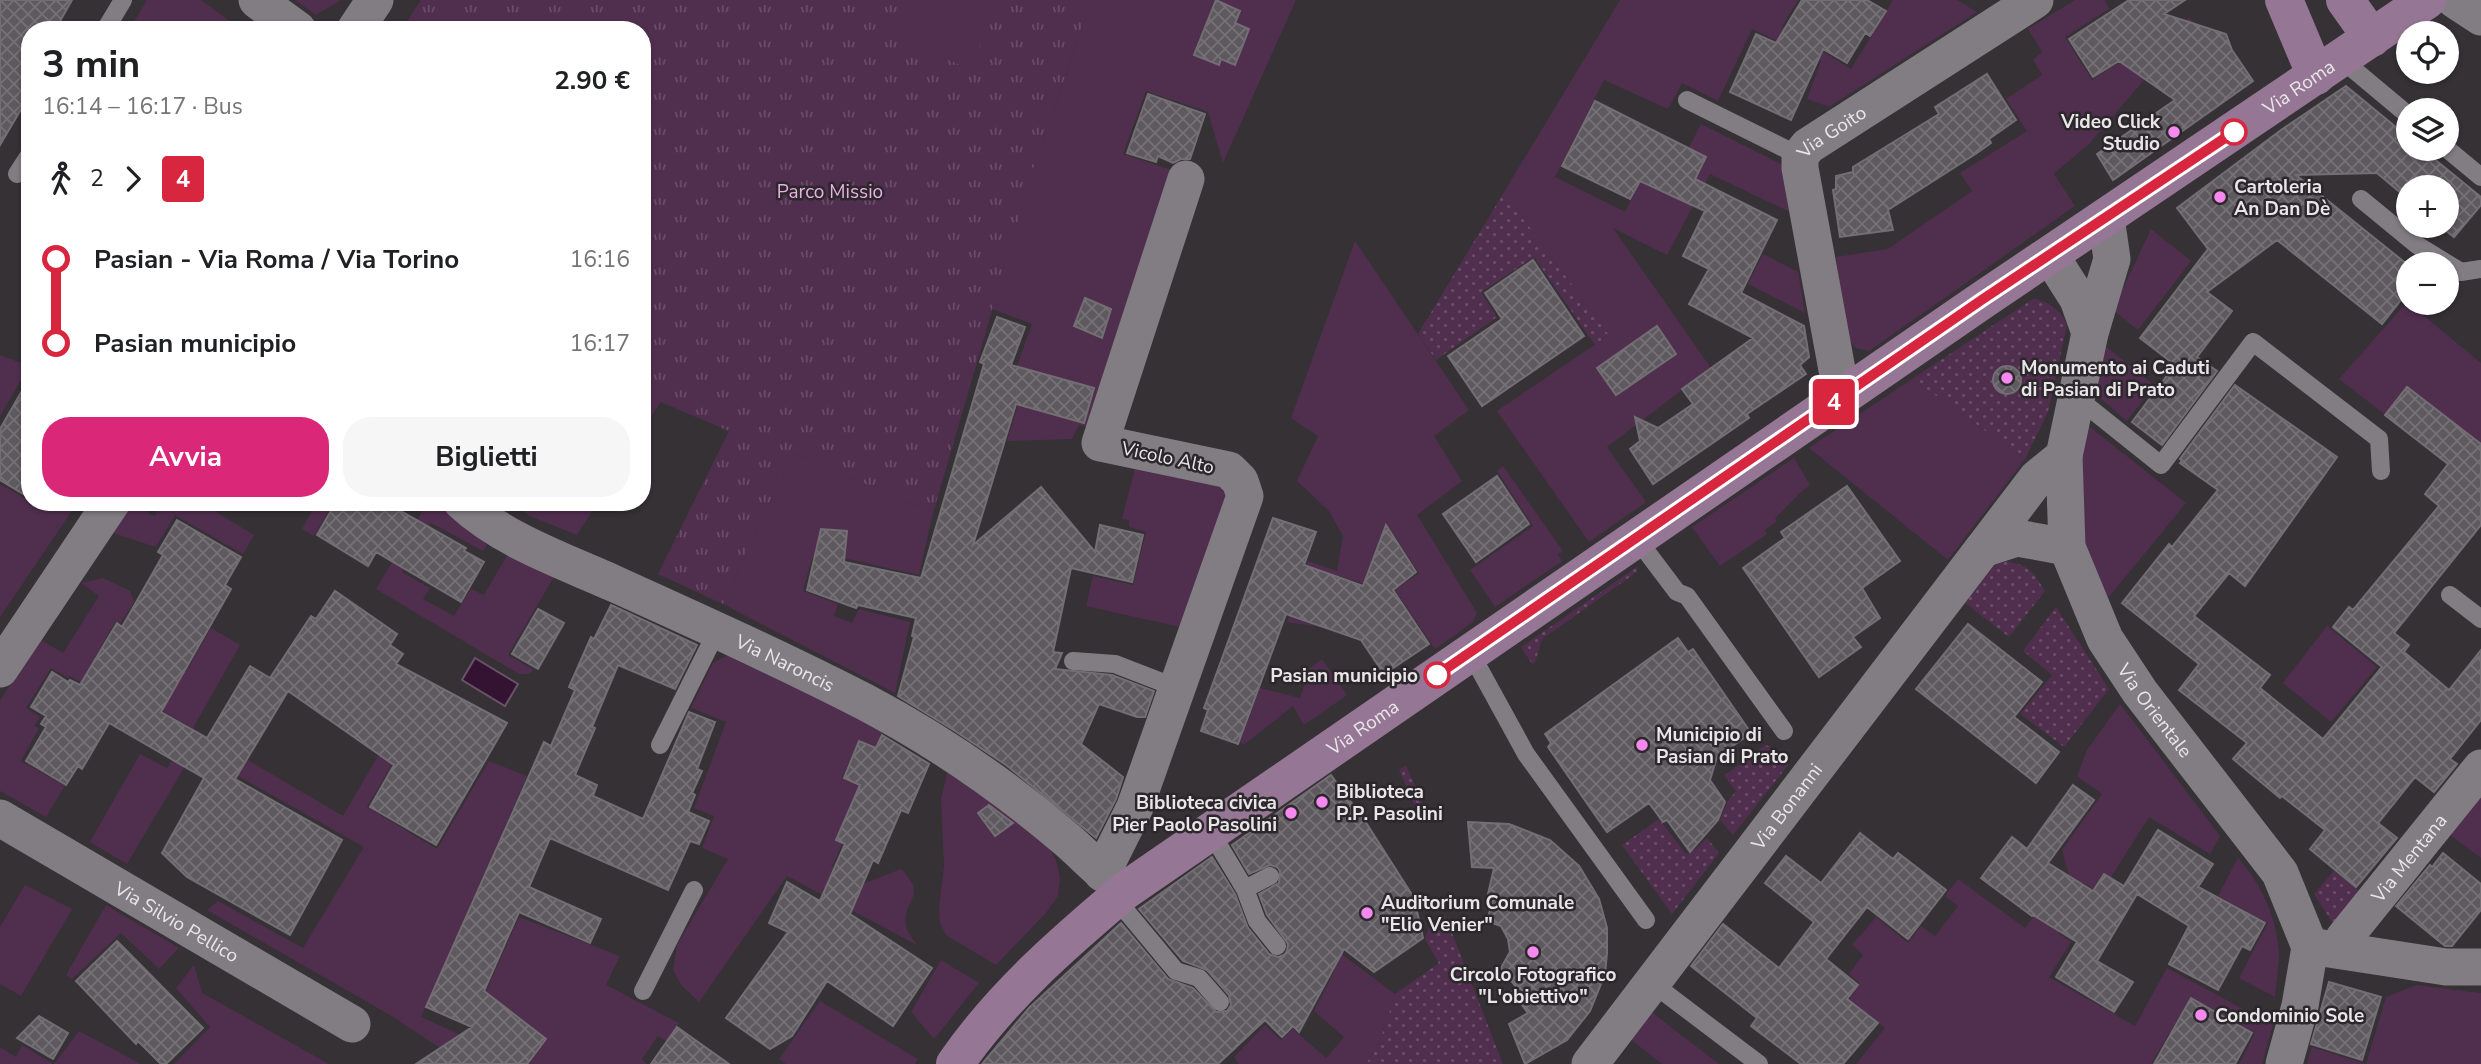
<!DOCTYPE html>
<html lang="it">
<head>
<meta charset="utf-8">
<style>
	body { margin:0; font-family:"Nunito Sans",sans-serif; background:#f6f6f6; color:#202124; height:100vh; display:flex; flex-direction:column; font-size:26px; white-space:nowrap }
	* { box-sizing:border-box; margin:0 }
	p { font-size:23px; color:#757577 }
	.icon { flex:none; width:38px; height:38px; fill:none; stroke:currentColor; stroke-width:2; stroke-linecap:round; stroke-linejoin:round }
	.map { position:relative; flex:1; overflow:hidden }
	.side { position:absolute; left:21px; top:21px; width:630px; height:490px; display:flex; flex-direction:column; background:#fff; border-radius:28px; box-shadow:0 2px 5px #0004 }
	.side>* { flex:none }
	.badge { padding:0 14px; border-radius:5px; font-size:24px; line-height:46px }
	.buttons { position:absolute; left:2396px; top:21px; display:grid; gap:14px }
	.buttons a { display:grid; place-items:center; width:63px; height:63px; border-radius:50%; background:#fff; box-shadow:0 2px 5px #0004; font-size:35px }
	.map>.badge { position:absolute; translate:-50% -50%; box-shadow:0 0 0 4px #fff }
	.legs { display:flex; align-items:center; gap:10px; height:77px; padding:0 21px; font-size:23px }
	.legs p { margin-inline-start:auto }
	.headline { display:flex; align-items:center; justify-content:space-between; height:119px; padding:0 21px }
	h1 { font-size:38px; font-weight:700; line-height:52px }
	.primary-button { display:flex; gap:14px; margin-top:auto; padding:14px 21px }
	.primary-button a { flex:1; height:80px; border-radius:28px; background:#db2777; color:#fff; font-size:28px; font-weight:700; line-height:80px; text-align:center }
	.primary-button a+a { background:#f6f6f6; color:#202124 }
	ul { padding:0 21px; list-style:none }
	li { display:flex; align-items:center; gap:24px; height:84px; font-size:26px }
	li i { display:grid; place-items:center; width:10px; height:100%; margin:0 9px; background:currentColor }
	li i::after { content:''; width:18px; height:18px; margin:-9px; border:5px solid; border-radius:50%; background:#fff }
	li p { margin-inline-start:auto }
	li:first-child i { background:linear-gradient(#0000 50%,currentColor 0) }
	li:last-child i { background:linear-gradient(currentColor 50%,#0000 0) }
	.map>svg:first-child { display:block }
</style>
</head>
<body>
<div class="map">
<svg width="2481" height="1064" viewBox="0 0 2481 1064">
	<defs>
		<pattern id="grass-dots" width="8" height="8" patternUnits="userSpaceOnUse" patternTransform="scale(1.75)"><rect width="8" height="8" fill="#502f4e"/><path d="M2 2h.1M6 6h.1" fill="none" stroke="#694d68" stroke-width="1.8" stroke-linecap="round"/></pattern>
		<pattern id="park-tufts" width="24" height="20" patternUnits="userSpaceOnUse" patternTransform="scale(1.75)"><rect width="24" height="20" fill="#502f4e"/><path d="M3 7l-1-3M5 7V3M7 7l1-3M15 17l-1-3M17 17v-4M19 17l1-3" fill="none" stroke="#694d68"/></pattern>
		<pattern id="building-cross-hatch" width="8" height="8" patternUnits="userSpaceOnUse" patternTransform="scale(1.75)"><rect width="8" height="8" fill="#5e595e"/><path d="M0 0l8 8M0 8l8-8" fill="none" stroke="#757175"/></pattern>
	</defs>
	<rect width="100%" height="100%" fill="#353135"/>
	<!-- grass -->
	<path fill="url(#grass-dots)" d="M1504 192 1609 335 1595 345 1534 257 1481 292 1497 317 1436 360 1418 334Z
		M2033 299C2049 301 2061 310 2067 325L2048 412 2025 459 1912 379Z
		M2005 561C2029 565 2032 571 2045 591L2009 637 1960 599 1987 568Z
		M1637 567V572L1542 639 1535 663 1532 664 1521 647Z
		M2056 607 2109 689 2064 747 2020 714 2052 675 2023 651Z
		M1765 745 1775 748 1789 764 1733 835 1720 820 1728 801 1736 791 1724 776Z
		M1406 765 1425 810 1419 815 1399 770Z
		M1659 819 1686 854 1697 848 1707 838 1719 853 1672 914 1622 845Z
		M2334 871 2363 894 2336 928 2314 894Z
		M1445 915 1503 1064H1366L1379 1043 1395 994 1439 963 1425 939 1431 921Z"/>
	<!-- park -->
	<path fill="url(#park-tufts)" d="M421 0H1092L1035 163 933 513 793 453 723 604 658 574 729 431 642 394V30H401Z"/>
	<!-- garden -->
	<path fill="#502f4e" d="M147 0H201L242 30H129Z
		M295 0H341L316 15Z
		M902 0H998L970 69 888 35Z
		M1092 0H1296L1223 163 1208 112 1146 91 1123 154 1178 172 1092 428 1079 425 1072 439 1007 441 1027 374 1015 371 1032 324 992 309 1035 163Z
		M1620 0H1798L1782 26 1851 69 1893 0H1957L1977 12 1829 107 1807 99 1821 61 1752 29 1718 101 1682 83 1668 109 1604 80 1555 177 1625 212 1660 143 1685 155 1701 124 1783 165 1790 212 1710 174 1667 255 1613 228 1711 368 1607 447 1646 502 1589 542 1497 411 1609 335 1504 192Z
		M2075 0H2105L2109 9 2065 37 2092 80 2189 18 2202 29 2168 52 2089 144 2054 174 2075 206 1869 351 1856 348 1846 337 1836 257 1888 249 1972 191 1960 173 2027 131 2006 99 2042 75 2033 60 2042 52 2028 29Z
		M2151 229 2191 261 2138 330 2113 310Z
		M1355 241 1469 410 1434 436 1462 481 1417 515 1477 613 1473 622 1435 649 1395 590 1419 573 1386 523 1364 584 1339 576 1321 627 1287 622 1308 561 1337 571 1343 536 1329 511 1297 481 1318 436 1291 418Z
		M1763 254 1798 272 1805 313 1748 284Z
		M2407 302 2481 363V489L2339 379Z
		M2104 345 2154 385 2127 421 2092 391Z
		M0 355 29 366 0 416Z
		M1912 379 2025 459 1948 560 1809 448Z
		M642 394 661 401 642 432Z
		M2086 424 2186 503 2104 603 2085 544 2080 470Z
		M793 453 933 513 919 575 839 557 812 558 803 591 838 604 834 616 852 623 859 609 910 622 895 693 723 604Z
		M1794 458 1810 485C1796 495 1788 507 1775 518L1777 521 1765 530 1767 534 1720 566 1692 527Z
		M1136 465 1230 485 1180 627 1086 606 1093 576 1133 585 1146 532 1129 527V520L1122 519Z
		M1503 466 1563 551 1558 554 1562 561 1495 607 1470 570 1533 526 1497 471Z
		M0 484 35 504 78 502 0 617Z
		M164 502H200L254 535 243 554 175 515 156 547 113 533 132 503 154 516Z
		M317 502H334L314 536 302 529Z
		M428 502H438L487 545 483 551 431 523 402 572 430 588 423 599 454 616 471 589 484 595 508 554 555 575 508 655 534 670 528 674H519L376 589Z
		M508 502H598L577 535 530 516Z
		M103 578 130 591 134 602 121 623 116 621 95 657 164 696 180 669 186 672 211 628 240 645 193 728 343 816 407 707 421 715 367 807 437 849 489 761 527 776 421 1017 463 1036 467 1029 478 1035 480 1005 519 917 620 956 606 985 679 1023 666 1041 658 1036 642 1059 647 1064H464L395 1018 207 910 218 901 303 948 364 847 194 751 127 864 90 842 140 754 167 768 192 728 138 697 129 710 70 676 68 678 51 668 26 708 40 717 34 726 39 728 21 761 65 786 46 817 0 791V700L41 640 63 653 99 596 81 583Z
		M2327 626 2377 667 2331 722 2283 683Z
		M728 655 884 727 876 747 859 740 842 778 859 785 835 840 842 844 832 867 865 883 901 869C930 898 901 898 906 926 907 932 913 939 917 945L787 876 699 1002 681 985 673 970 677 945 728 859 702 848 714 816 694 808 726 722 691 708 713 663Z
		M1322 659 1347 695 1304 725 1293 706 1245 744 1240 743 1260 688 1300 698 1310 668Z
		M2120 704 2220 836 2210 854 2149 817 2111 877 2103 873 2093 889 2083 883 2070 904 2074 907 2058 933 2071 942 2049 977 2135 1026 2167 968 2273 1025 2262 1064H2239L2255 1033 2191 997 2151 1064H1856L1885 1028 1849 1000 1860 984 1849 974 1863 955 1852 945 1876 917 1908 943 1921 926 1935 936 1958 906 1945 896 1958 879 2025 928 2042 906 2050 904 2069 875 2062 850 2102 794 2077 776 2087 750Z
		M950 761 1044 839 1056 860 1060 878 1058 896 1045 914 996 965 946 935 940 923 939 909 944 866 941 799Z
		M2481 789V858L2446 832Z
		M2238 858C2261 883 2277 918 2279 953 2279 967 2276 982 2275 997L2239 978 2268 923 2218 896Z
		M25 885 72 909 21 996 0 984V927Z
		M106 905 179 948 159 969 121 933 72 979 66 975Z
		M1335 949 1395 994 1379 1043 1366 1064H1239L1234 1057 1265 1025 1281 1040 1293 1029 1326 1058 1344 1037 1314 1011 1335 970 1326 964Z
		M941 960 979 983 934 1039 911 1012Z
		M194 965 202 993 329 1064H174L210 1027 176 988Z
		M2416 985 2481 993V1064H2307L2312 1047 2366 1064 2386 997Z
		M820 1001 918 1059 915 1064H786L779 1059Z
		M1650 1011 1719 1064H1662L1629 1038Z
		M79 1031 141 1064H54Z
		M22 1045 53 1064H0V1047L16 1057Z"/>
	<!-- water -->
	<path fill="#341332" stroke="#6a5269" stroke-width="2" d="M475 658 518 684 505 706 462 680Z"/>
	<!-- building -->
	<path fill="url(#building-cross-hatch)" stroke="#736e73" stroke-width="2" d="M0 0H72L55 30H30V94L0 145Z
		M1216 0 1240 11 1235 23 1249 29 1235 65 1221 59 1219 65 1194 55Z
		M1802 0H1867L1886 11 1870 36 1865 33 1847 63 1823 49 1791 120 1730 92 1756 34 1776 43Z
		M2129 0H2185L2164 14 2226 34 2232 50 2253 81 2113 180 2097 154 2175 100 2119 61 2093 77 2069 39Z
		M1987 74 2016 120 1989 139 1991 143 1977 153 1888 210 1893 230 1840 237 1833 190 1836 189V176L1853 172V167L1939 114 1935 107Z
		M2346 86 2408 137V149H2422L2481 197V205L2454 237 2440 226H2446V187H2408V199L2377 173 2296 175 2408 265V291L2382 324 2277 240 2207 292 2232 311 2197 357 2217 371 2162 445 2132 422 2175 365 2140 338 2208 249 2177 208 2281 130Z
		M1148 94 1205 114 1190 159H1181L1173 163 1158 156 1156 162 1127 153Z
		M1595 101 1706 157 1695 179 1777 220 1741 293 1804 326 1809 357 1800 365 1806 374 1747 414 1749 418 1653 484 1630 449 1640 441 1635 417 1658 428 1693 404 1682 389 1753 338 1689 304 1709 269 1683 256 1705 211 1640 181 1630 199 1562 166Z
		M1533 260 1584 336 1482 406 1448 356 1502 319 1485 293Z
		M1085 298 1111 309 1102 338 1074 326Z
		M997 317 1025 327 1011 365 1094 388 1084 423 1016 404 973 545 1041 487 1095 552 1100 525 1143 535 1132 582 1071 568 1053 652 1062 653 1055 669 1112 675 1154 691 1145 717H1137L1099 704 1081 744 1123 777 1116 799 1096 838 1006 765 955 731 898 696 914 637 912 636 916 618 858 605 856 608 807 590 821 529 847 531 844 562 921 578 984 364 980 362Z
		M1657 326 1676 354 1616 395 1597 368Z
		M1993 380a14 14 0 1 1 28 0a14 14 0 1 1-28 0Z
		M30 377V498L0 480V429Z
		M2235 385 2337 457 2245 586 2229 573 2194 616 2270 675 2260 688 2323 739 2382 667 2333 627 2349 607 2353 610 2439 506 2425 494 2448 464 2385 415 2407 387 2481 444V525L2394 633 2409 645 2404 652 2449 690 2481 650V720L2450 759 2457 764 2434 792 2415 777 2378 823 2397 838 2356 887 2310 849 2325 830 2282 796 2280 798 2233 759 2247 743 2179 690 2199 664 2122 603 2169 544 2172 547 2218 490 2180 463 2182 461 2180 459Z
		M1497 476 1529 524 1476 562 1443 514Z
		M1847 486 1900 561 1862 588 1880 618 1853 637 1861 647 1819 677 1743 568 1785 538 1781 532Z
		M336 502H406L401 511 466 548 464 551 484 562 461 602 376 552 368 566 317 535Z
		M1273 518 1316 532 1304 565 1363 586 1386 525 1416 572 1393 590 1429 644 1384 674 1361 640 1286 614 1238 744 1201 731 1208 710 1204 708Z
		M177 520 241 557 225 585 231 589 161 712 207 738 250 666 270 678 311 616 316 619 335 591 397 634 390 645 403 654 396 664 507 723 436 845 370 807 394 765 288 691 235 779 342 840 290 935 187 877 162 853 204 778 109 723 82 769 78 766 66 785 26 761 46 727 41 724 46 716 31 707 52 672 68 682 70 680 80 685 117 623 122 627 163 555 158 552Z
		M611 605 697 645 675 689 618 665 592 727 595 728 575 775 597 785 593 796 643 819 689 712 715 722 697 769 702 771 692 793 695 795 688 812 709 821 699 844 690 841 668 890 550 838 529 887 601 919 590 943 519 912 484 991 546 1039 527 1064H416L472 1027 426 1007 544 742 551 746 575 690 569 687 591 637 594 639Z
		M538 609 564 623 538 669 512 654Z
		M1968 624 2042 682 2014 717 2059 752 2036 783 1916 689Z
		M1678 638 1688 652 1693 649 1751 733 1717 757 1710 780 1725 802 1718 820 1690 852 1667 820 1663 822 1649 803 1607 832 1548 747 1551 743 1545 734Z
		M882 735 929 764 908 813 901 810 878 863 873 860 850 914 932 968 893 1026 827 981 792 1036 770 1049 726 1018 788 932 769 923 787 882 820 901 845 844 836 840 860 785 844 778 859 741 876 748Z
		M1331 775 1365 821 1414 898 1423 938 1374 972 1344 949 1299 1032 1293 1026 1282 1037 1265 1020 1218 1064H982L1029 1008 1121 923 1168 979 1193 988 1216 1012 1227 1011 1231 1005 1229 995 1207 970 1183 961 1139 909 1212 857 1235 894 1248 928 1269 954 1278 957 1284 955 1287 951 1288 944 1267 915 1259 894 1279 883 1280 871 1277 867 1270 865 1249 874 1232 845Z
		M2073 785 2094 800 2048 863 2093 891 2104 874 2124 886 2158 830 2213 864 2198 887 2265 923 2250 950 2242 946 2218 990 2169 964 2189 926 2137 894 2097 961 2133 982 2114 1012 2056 977 2077 942 2033 915 2032 916 1981 878 2012 837 2027 849Z
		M989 805 1013 823 995 836 978 813Z
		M1468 822 1509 824 1550 840 1579 866 1599 899 1607 928V953L1605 974 1590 1011 1567 1040 1525 1064 1509 1024 1528 1013 1512 992 1516 987 1501 968 1510 952 1508 939 1501 926 1487 921 1494 896 1488 894 1494 868 1472 867Z
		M1860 833 1893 859 1898 853 1946 890 1908 939 1867 907 1826 959 1858 985 1847 999 1878 1023 1843 1064H1801L1751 1026 1757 1018 1691 966 1723 924 1779 968 1814 922 1765 883 1786 856 1821 883Z
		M2443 853 2481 884V910L2452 946H2445L2396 906 2430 865 2432 867Z
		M117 941 203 1028 166 1064H161L138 1041 136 1044 76 981Z
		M2329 982 2381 997 2362 1060 2311 1044Z
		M2191 998 2252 1033 2235 1064H2154Z
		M39 1016 68 1033 53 1059 17 1038Z
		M677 1027 729 1064H651Z"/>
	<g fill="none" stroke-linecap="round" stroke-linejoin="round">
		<!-- lane -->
		<path stroke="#827d82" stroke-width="18" d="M105 30 123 0
			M2341 59 2408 115
			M1687 100 1800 156
			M2446 148 2481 177
			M17 174 30 154
			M2361 199 2417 245 2461 272 2481 269
			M2076 397 2161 465 2253 342 2379 439 2381 471
			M1637 539 1677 592 1687 596 1784 731
			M2450 595 2481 619
			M1470 652 1526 754 1646 920
			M1073 661 1115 664 1177 688
			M660 745 717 631
			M1210 831 1245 889 1270 876
			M1245 889 1257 921 1277 946
			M1116 899 1176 971 1199 978 1220 1002
			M1652 983 1759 1064
			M643 991 694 890"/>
		<!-- street -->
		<g stroke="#827d82" stroke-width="37">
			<path d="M257 0 298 30"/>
			<path d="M2455 0 2481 17"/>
			<path d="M355 30 375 0"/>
			<path id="s1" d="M2106 217 2112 259 2090 333 2064 456 2067 547 2105 639 2140 692 2280 873 2310 947 2300 1006 2284 1064"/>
			<path d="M2050 255 2078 299 2090 333"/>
			<path id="s2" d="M1842 397 1800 168V156L1808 146 2035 0"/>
			<path id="s3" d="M462 502C504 541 564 561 615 584 699 622 783 660 865 702 937 740 1004 786 1066 839 1086 856 1099 872 1122 887"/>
			<path d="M1983 549 2017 538 2067 547"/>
			<path d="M0 669 112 502"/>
			<path id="s4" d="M0 818 352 1024"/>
			<path d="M1102 873 1135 807 1245 496 1240 481 1229 470 1100 443 1186 179"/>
			<path d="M2316 947 2446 967H2481"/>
			<path id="s5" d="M2339 950 2344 938 2481 768"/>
			<path id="s6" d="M1590 1064 2037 478 2064 456"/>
		</g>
		<!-- secondary -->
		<g stroke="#957694" stroke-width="38">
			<path d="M2284 0 2316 76"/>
			<path d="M2345 0 2372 38"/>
			<path id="s7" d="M955 1064C1002 996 1063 943 1126 890L1984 299 2427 0"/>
		</g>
	</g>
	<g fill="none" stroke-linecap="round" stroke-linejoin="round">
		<!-- line-1 casing -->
		<g stroke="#fff" stroke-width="16">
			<path id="line-1" d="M1437 675 1983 299 2234 132"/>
		</g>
		<!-- line-1 -->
		<use href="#line-1" stroke="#d7263d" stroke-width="10"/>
	</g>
	<!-- markers -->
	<g fill="#f589ef" stroke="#2b272b" stroke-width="2.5">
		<circle cx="2174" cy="132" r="7"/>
		<circle cx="2220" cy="197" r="7"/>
		<circle cx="2007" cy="378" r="7"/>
		<circle cx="1642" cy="745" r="7"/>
		<circle cx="1322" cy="802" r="7"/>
		<circle cx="1291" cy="813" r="7"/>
		<circle cx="1367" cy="913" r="7"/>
		<circle cx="1533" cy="952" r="7"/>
		<circle cx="2201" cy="1015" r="7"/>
	</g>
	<g fill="#fff" stroke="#d7263d" stroke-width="3.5">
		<circle cx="2234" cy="132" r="12"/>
		<circle cx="1437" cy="675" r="12"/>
	</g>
	<g text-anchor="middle" stroke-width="5" stroke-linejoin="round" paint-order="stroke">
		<!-- street labels -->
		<g font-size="19" fill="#e9e6e9" stroke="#2b272b">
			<text dy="7" stroke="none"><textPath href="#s7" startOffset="1666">Via Roma</textPath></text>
			<text dy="7" stroke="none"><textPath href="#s2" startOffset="285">Via Goito</textPath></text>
			<text transform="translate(1168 457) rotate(12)" y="7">Vicolo Alto</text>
			<text dy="7" stroke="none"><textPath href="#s3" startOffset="362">Via Naroncis</textPath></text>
			<text dy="7" stroke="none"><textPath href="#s1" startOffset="523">Via Orientale</textPath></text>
			<text dy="7" stroke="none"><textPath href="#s7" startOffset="532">Via Roma</textPath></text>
			<text dy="7" stroke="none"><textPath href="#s6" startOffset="324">Via Bonanni</textPath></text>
			<text dy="7" stroke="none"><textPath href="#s5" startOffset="116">Via Mentana</textPath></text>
			<text dy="7" stroke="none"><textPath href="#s4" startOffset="205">Via Silvio Pellico</textPath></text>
		</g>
		<!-- poi labels -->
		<g font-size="19" font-weight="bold" fill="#e9e6e9" stroke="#2b272b" text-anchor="start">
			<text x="2160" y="128" text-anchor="end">Video Click<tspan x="2160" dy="22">Studio</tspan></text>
			<text x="2234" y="193">Cartoleria<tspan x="2234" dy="22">An Dan Dè</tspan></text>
			<text x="2021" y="374">Monumento ai Caduti<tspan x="2021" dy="22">di Pasian di Prato</tspan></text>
			<text x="1656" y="741">Municipio di<tspan x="1656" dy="22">Pasian di Prato</tspan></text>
			<text x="1336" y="798">Biblioteca<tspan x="1336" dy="22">P.P. Pasolini</tspan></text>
			<text x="1277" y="809" text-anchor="end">Biblioteca civica<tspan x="1277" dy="22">Pier Paolo Pasolini</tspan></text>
			<text x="1381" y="909">Auditorium Comunale<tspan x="1381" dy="22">"Elio Venier"</tspan></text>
			<text x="1533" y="981" text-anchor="middle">Circolo Fotografico<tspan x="1533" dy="22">"L'obiettivo"</tspan></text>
			<text x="2215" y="1022">Condominio Sole</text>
		</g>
		<!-- park labels -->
		<g font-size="19" fill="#eaaee5" stroke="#2b272b">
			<text x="830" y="198">Parco Missio</text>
		</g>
		<!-- stop labels -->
		<g font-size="19" font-weight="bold" fill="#e9e6e9" stroke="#2b272b" text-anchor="end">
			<text x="1418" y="682">Pasian municipio</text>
		</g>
	</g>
</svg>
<div class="buttons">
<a><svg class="icon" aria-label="locate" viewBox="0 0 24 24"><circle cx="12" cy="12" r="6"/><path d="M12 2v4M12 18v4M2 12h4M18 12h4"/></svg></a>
<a><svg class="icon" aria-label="layers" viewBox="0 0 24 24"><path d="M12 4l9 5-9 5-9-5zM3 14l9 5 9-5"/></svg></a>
<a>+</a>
<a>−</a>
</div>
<b class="badge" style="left:1834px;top:402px;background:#d7263d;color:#fff">4</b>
<section class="side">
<div class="headline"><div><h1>3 min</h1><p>16:14 – 16:17 · Bus</p></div><b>2.90 €</b></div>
<div class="legs"><svg class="icon" aria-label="walk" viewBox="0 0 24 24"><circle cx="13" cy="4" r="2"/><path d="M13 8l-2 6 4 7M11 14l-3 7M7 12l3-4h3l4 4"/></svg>2<svg class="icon" aria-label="forward" viewBox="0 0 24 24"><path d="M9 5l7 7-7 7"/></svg><b class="badge" style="background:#d7263d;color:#fff">4</b></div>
<ul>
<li><i style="color:#d7263d"></i><b>Pasian - Via Roma / Via Torino</b><p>16:16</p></li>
<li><i style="color:#d7263d"></i><b>Pasian municipio</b><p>16:17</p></li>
</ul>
<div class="primary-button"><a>Avvia</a><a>Biglietti</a></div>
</section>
</div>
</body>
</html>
